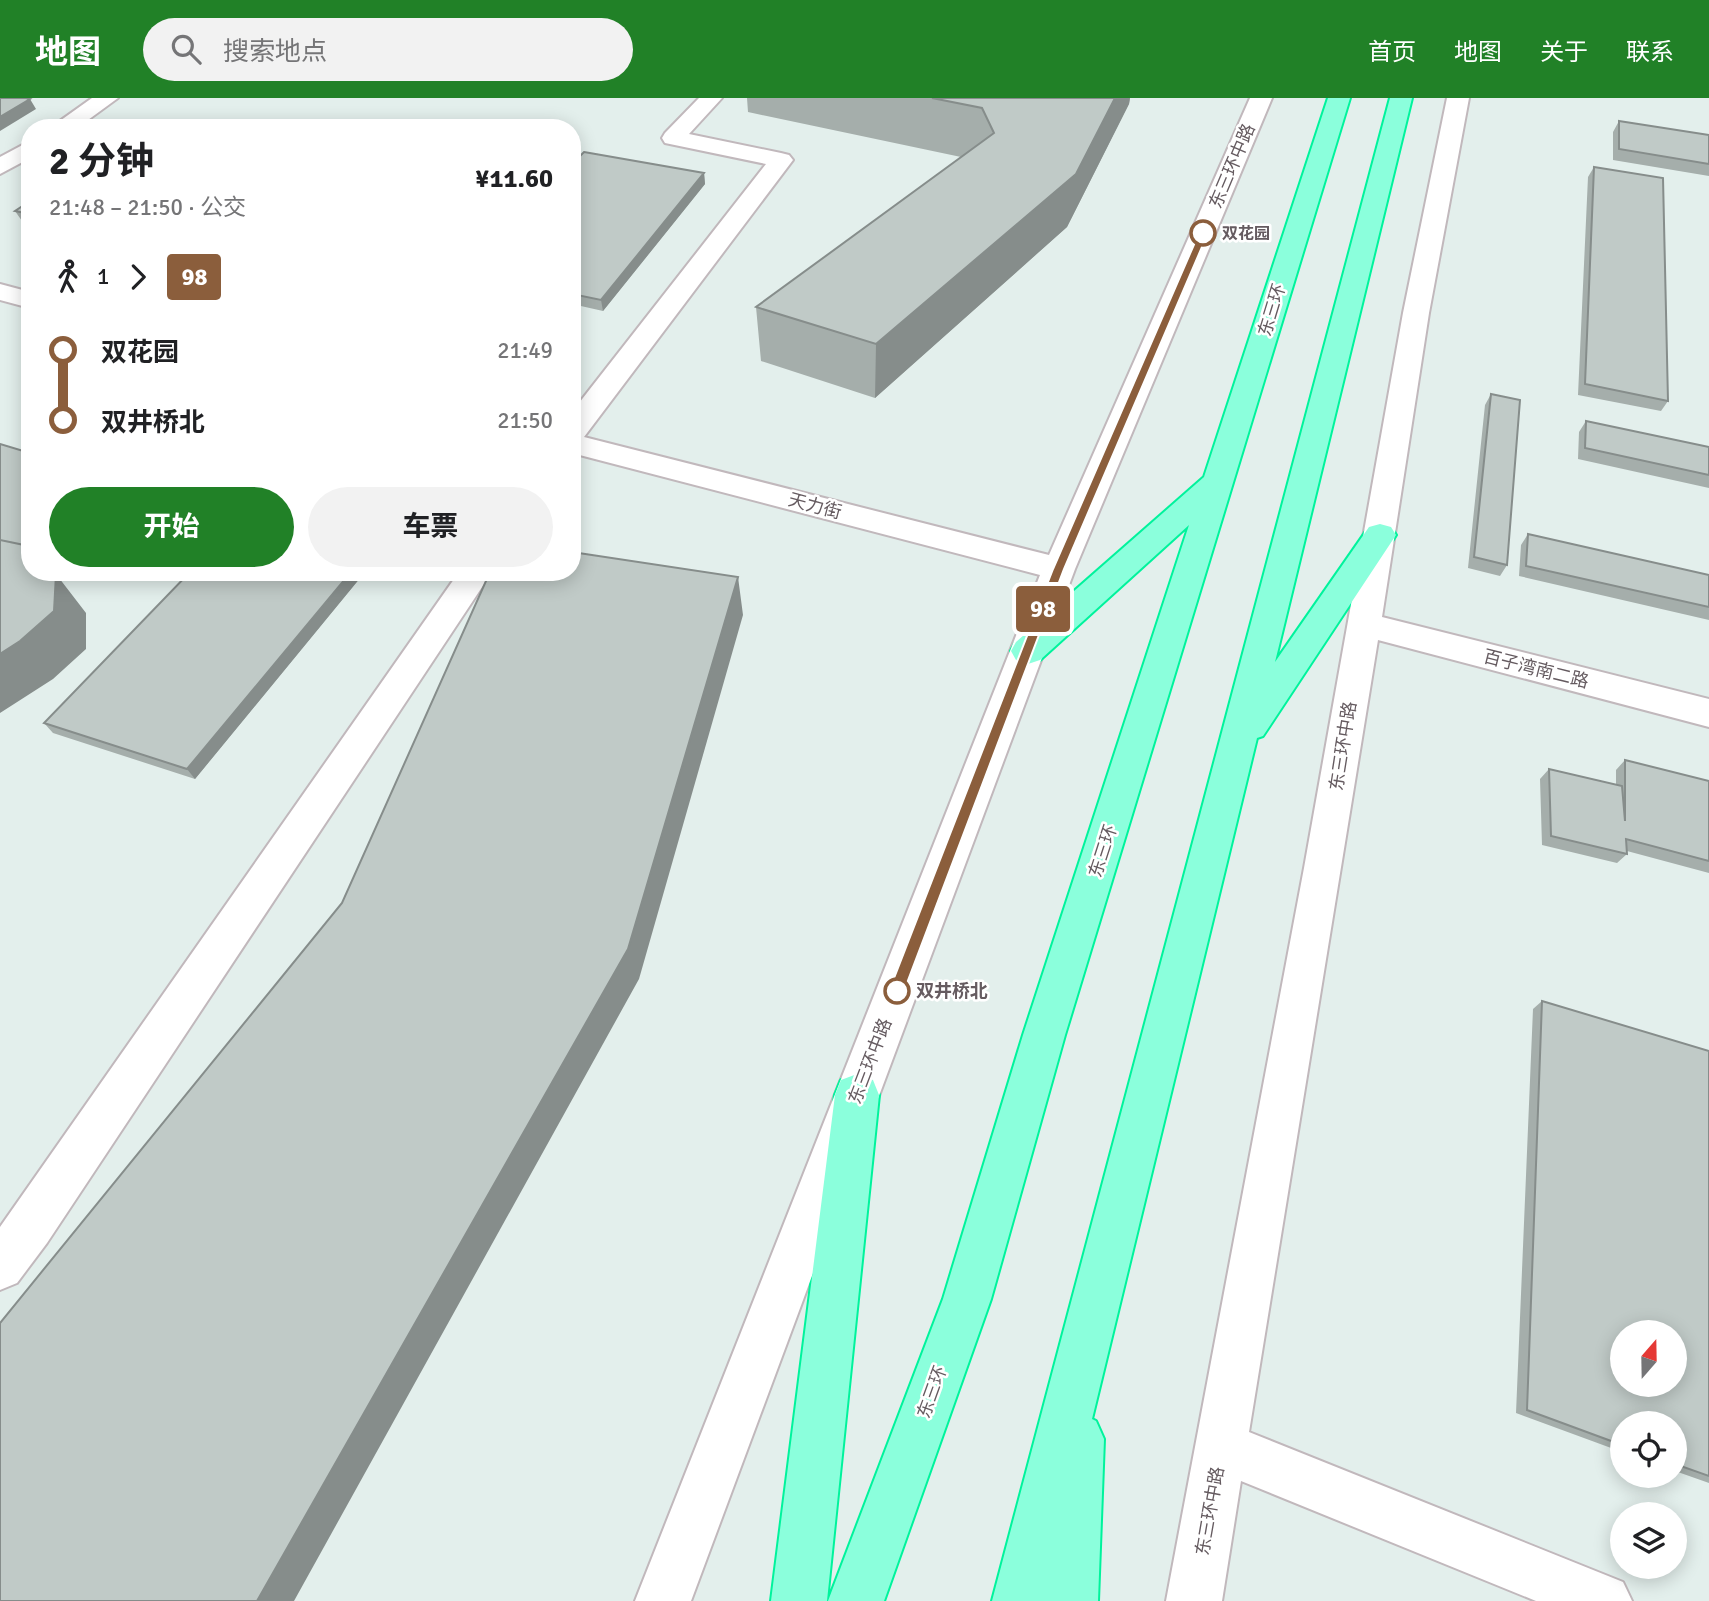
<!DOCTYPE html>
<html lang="zh">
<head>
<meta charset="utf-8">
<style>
	body { margin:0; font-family:Signika,"Noto Sans SC",sans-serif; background:#f2f2f2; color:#202124; height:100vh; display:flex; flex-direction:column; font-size:26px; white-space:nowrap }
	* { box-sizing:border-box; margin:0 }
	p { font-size:23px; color:#757577 }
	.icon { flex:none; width:38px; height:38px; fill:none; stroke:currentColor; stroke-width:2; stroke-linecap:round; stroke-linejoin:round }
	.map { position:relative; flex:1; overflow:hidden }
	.details { position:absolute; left:21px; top:21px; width:560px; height:462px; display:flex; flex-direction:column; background:#fff; border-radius:28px; box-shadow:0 4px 18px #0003 }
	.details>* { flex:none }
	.badge { padding:0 14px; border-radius:5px; font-size:24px; line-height:46px }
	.needle { width:46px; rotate:20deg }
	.tools { position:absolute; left:1610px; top:1222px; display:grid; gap:14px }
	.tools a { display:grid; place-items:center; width:77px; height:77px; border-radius:50%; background:#fff; box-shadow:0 4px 18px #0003; font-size:35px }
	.map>.badge { position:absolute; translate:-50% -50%; box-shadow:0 0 0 4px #fff }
	.legs { display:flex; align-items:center; gap:10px; height:77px; padding:0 28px; font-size:23px }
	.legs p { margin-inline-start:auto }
	.overview { display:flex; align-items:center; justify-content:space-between; height:119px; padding:0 28px }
	h1 { font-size:38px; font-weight:700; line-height:52px }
	.action { display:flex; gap:14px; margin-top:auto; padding:14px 28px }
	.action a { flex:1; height:80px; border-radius:42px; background:#218127; color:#fff; font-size:28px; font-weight:700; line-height:80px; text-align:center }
	.action a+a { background:#f2f2f2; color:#202124 }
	ul { padding:0 28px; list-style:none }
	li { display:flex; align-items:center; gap:24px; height:70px; font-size:26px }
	li i { display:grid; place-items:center; width:10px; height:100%; margin:0 9px; background:currentColor }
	li i::after { content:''; width:18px; height:18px; margin:-9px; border:5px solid; border-radius:50%; background:#fff }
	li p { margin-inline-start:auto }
	li:first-child i { background:linear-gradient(#0000 50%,currentColor 0) }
	li:last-child i { background:linear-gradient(currentColor 50%,#0000 0) }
	header { display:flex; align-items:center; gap:42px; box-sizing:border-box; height:98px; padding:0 35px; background:#218127; color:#fff }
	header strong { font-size:33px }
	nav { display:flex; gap:38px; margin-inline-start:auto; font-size:24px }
	.search { width:490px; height:63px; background:#f2f2f2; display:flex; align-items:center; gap:18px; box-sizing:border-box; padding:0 24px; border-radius:38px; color:#757577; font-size:26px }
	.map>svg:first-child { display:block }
</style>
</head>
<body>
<header>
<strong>地图</strong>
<div class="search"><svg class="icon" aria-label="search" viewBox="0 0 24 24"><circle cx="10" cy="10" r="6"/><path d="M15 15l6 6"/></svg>搜索地点</div>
<nav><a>首页</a><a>地图</a><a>关于</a><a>联系</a></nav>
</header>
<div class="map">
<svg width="1709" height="1503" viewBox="0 0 1709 1503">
	<rect width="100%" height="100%" fill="#e3efec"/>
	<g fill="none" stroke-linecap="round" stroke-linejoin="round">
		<!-- minor casing -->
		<g stroke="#c1b8bc" stroke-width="4">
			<path id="minor" d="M92 0H118L77 30H50Z
				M699 0H722L689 36 781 55 789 57 793 62 584 339 1049 457 1250 0H1272L1075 471 691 1503H635L1040 477 572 355V314L766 66 665 45 662 40 665 35Z
				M1447 0H1469L1429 215 1382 519 1709 601V629L1378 542 1249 1334 1623 1484 1632 1503H1536L1241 1383 1222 1503H1166L1304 770 1403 215Z
				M30 43V60L0 76V59Z
				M0 186 30 194V210L0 202Z
				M459 474H492L47 1145 17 1185 0 1192V1129Z"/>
		</g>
		<!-- highway casing -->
		<g stroke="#00f39c" stroke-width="4">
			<path id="highway" d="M1328 0H1350L1065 937 991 1201 884 1503H828L943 1201 1023 937 1189 427 1040 562 1028 566 1016 562 1011 553 1016 544 1204 379Z
				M1390 0H1412L1275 564 1369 429 1380 426 1391 429 1396 437 1263 638 1257 640 1092 1321 1096 1323 1104 1341 1098 1503H992Z
				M857 976 873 982 879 997 827 1503H771L835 997 841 982Z"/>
		</g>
		<!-- minor -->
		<use href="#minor" fill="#fff" fill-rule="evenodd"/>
		<!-- highway -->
		<use href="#highway" fill="#8bffdc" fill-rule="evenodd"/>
	</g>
	<!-- wall -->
	<path fill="#a5aeab" d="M747 0H1130L1129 6 1067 129 875 300 761 263 756 209 961 59 748 14Z
		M1619 23 1709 37V78L1613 62V34Z
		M572 66 704 75 705 86 603 213 572 206Z
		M1594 69 1668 303 1661 313 1578 297 1588 79Z
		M30 103V125L22 123 15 113Z
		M1491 296 1507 467 1500 478 1468 470 1485 307Z
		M1586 323 1709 349V390L1578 361 1579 334Z
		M1528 436 1709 477V522L1519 478 1521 447Z
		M190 474H365L195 681 53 635 44 625Z
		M1625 662 1709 683V775L1627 753V756L1617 765 1542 747 1540 681 1549 671 1616 687V672Z
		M1542 903 1709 953V1385L1675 1373V1325H1622V1354L1516 1315 1533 911Z"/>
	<!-- shaded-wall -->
	<path fill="#868d8b" d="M1115 0H1130L1129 6 1067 129 875 300 876 246Z
		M30 1 36 11 0 33V19Z
		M704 75 705 86 603 213 601 202Z
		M351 474H365L195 681 187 671Z
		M56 476 86 515V551L53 581 0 615V556Z
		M738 479 743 517 639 881 294 1503H257Z"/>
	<!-- building -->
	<path fill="#c0cac7" stroke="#868d8b" stroke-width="2" fill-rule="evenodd" d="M0 0H26L30 1 0 19Z
		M932 0H1115L1076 76 876 246 756 209 994 35 982 10Z
		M1619 23 1709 37V66L1619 51Z
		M584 54 704 75 601 202 572 196V66Z
		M1594 69 1663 80 1668 303 1585 286Z
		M30 103V116L15 113Z
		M1491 296 1520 302 1507 467 1474 459Z
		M1586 323 1709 349V377L1585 350Z
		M0 346 30 355V446L26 449 24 447 0 442Z
		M1528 436 1709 477V509L1526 468Z
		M0 442 24 447 30 453V474H54L56 476 54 513 20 543 0 556Z
		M572 454 738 479 628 851 257 1503H0V1225L342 805 490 474H572Z
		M190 474H351L187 671 44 625Z
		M1625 662 1709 683V763L1626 741 1627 756 1551 738 1549 671 1622 688 1625 723Z
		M1542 903 1709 953V1378L1675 1366V1325H1622V1347L1527 1312ZM1622 1234H1675V1286H1622Z"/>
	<!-- line-1 -->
	<path fill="#8b5e3c" stroke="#fff" stroke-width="2" d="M1203 132 1208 135 1064 471 904 893 897 899 892 897 889 893 1053 471 1199 135Z"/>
	<!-- markers -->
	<g fill="#fff" stroke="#8b5e3c" stroke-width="3.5">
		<circle cx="1203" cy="135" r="12"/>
		<circle cx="897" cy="893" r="12"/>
	</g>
	<g text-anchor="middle" stroke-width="5" stroke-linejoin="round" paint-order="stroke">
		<!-- far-stop labels -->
		<g font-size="16" font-weight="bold" fill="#655b60" stroke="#fff" text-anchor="start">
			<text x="1222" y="141">双花园</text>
		</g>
		<!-- street labels -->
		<g font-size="18" fill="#655b60" stroke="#fff">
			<text transform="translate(1232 68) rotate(-67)" y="6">东三环中路</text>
			<text transform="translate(1272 212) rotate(-73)" y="6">东三环</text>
			<text transform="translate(815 408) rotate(15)" y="6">天力街</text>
			<text transform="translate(1536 571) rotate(14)" y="6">百子湾南二路</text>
			<text transform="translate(1343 648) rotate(-81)" y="6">东三环中路</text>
			<text transform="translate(1103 753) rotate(-72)" y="6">东三环</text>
			<text transform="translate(870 963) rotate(-69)" y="6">东三环中路</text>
			<text transform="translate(932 1294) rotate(-70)" y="6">东三环</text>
			<text transform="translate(1210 1413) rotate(-80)" y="6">东三环中路</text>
		</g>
		<!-- stop labels -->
		<g font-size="18" font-weight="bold" fill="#655b60" stroke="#fff" text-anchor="start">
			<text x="916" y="899">双井桥北</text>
		</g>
	</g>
</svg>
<div class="tools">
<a><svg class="needle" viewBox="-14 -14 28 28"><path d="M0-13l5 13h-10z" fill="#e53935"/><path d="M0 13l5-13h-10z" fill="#757577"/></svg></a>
<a><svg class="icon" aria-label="locate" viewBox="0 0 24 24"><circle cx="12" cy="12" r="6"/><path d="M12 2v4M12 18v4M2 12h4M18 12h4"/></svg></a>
<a><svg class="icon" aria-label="layers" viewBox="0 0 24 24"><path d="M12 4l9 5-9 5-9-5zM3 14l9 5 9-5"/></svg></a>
</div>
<b class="badge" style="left:1043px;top:511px;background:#8b5e3c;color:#fff">98</b>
<section class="details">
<div class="overview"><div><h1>2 分钟</h1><p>21:48 – 21:50 · 公交</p></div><b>¥11.60</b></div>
<div class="legs"><svg class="icon" aria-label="walk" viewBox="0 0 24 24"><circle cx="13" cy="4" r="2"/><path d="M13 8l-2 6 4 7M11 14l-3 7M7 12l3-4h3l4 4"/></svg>1<svg class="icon" aria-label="forward" viewBox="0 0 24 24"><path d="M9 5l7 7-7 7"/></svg><b class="badge" style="background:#8b5e3c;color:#fff">98</b></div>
<ul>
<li><i style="color:#8b5e3c"></i><b>双花园</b><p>21:49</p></li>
<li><i style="color:#8b5e3c"></i><b>双井桥北</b><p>21:50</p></li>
</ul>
<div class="action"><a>开始</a><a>车票</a></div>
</section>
</div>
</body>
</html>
